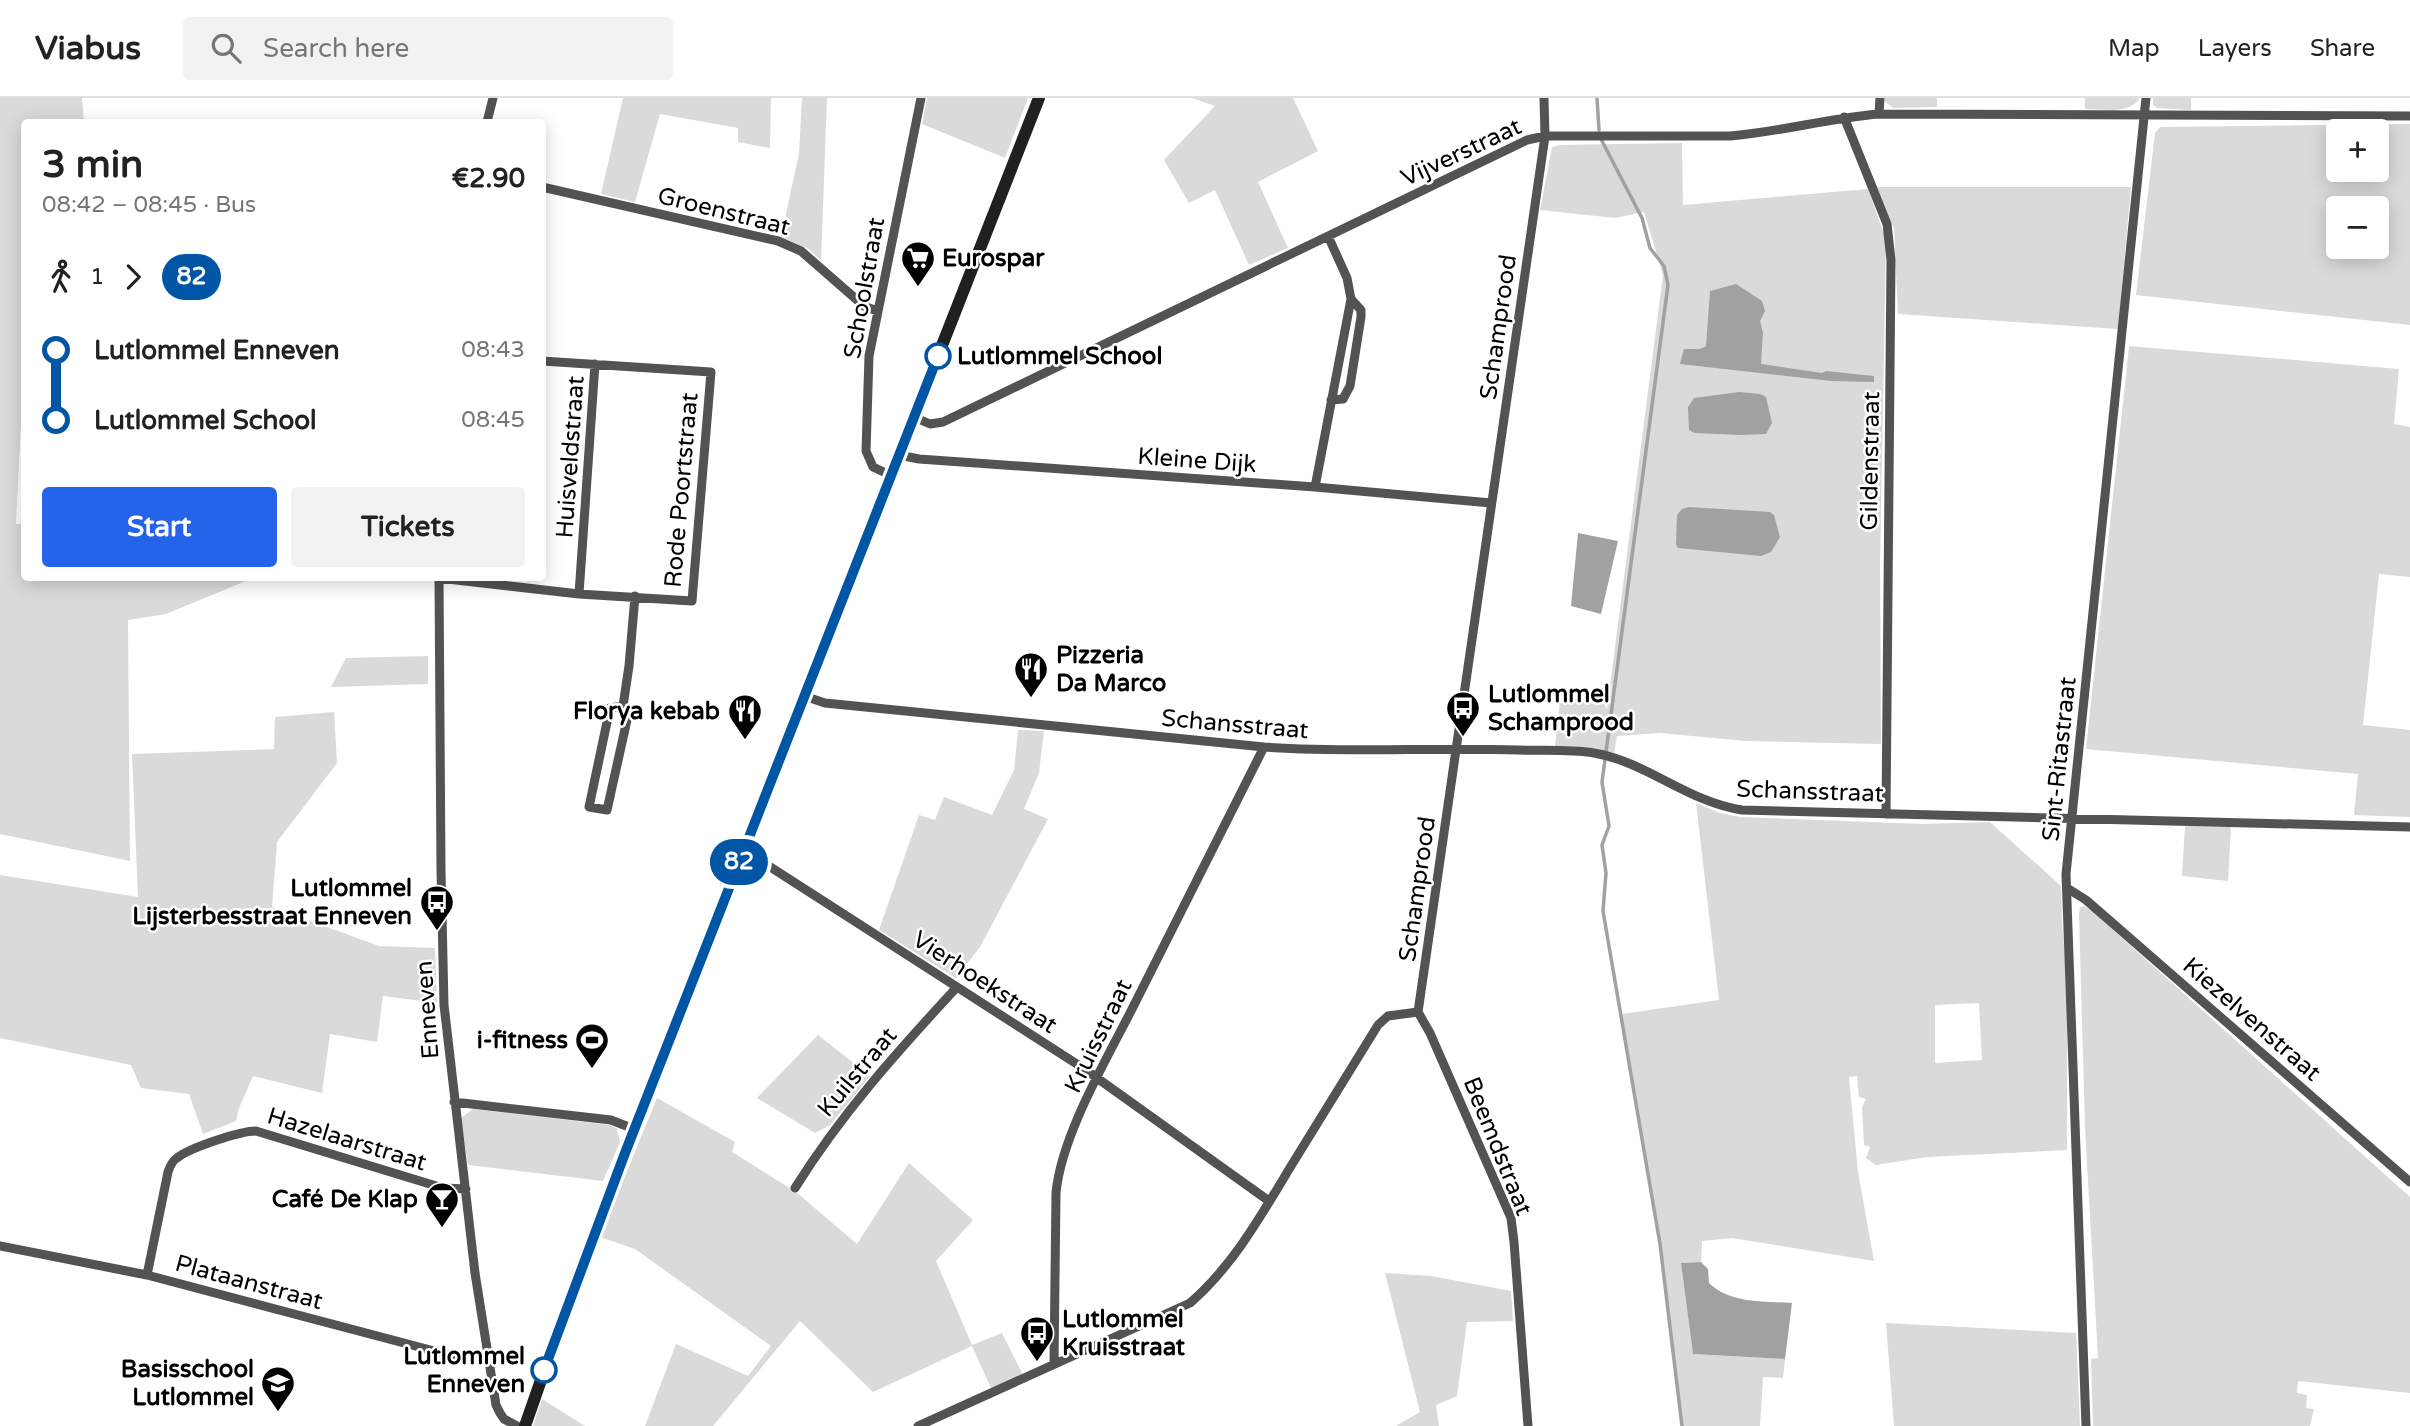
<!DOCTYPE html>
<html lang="en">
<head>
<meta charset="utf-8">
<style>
	body { margin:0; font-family:"Varela Round",sans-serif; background:#f2f2f2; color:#222; height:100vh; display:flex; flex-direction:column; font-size:26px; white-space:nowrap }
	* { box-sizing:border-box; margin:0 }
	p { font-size:23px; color:#767676 }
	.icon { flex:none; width:38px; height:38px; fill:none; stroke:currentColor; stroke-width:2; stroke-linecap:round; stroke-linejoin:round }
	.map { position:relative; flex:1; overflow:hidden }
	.panel { position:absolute; left:21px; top:21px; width:525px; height:462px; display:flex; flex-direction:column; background:#fff; border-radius:7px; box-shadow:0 4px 18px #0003 }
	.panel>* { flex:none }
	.badge { padding:0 14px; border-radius:23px; font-size:24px; line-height:46px }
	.controls { position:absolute; left:2326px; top:21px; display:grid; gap:14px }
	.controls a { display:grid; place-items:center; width:63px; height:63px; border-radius:7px; background:#fff; box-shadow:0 4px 18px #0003; font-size:35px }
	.map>.badge { position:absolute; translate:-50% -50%; box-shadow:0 0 0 4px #fff }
	.legs { display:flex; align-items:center; gap:10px; height:77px; padding:0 21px; font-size:23px }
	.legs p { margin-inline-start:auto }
	.overview { display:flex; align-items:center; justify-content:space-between; height:119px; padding:0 21px }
	h1 { font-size:38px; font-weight:700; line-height:52px }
	.cta { display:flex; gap:14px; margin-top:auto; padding:14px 21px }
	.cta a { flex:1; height:80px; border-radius:7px; background:#2563eb; color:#fff; font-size:28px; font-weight:700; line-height:80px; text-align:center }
	.cta a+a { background:#f2f2f2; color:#222 }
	ul { padding:0 21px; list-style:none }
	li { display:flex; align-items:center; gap:24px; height:70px; font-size:26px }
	li i { display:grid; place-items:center; width:10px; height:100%; margin:0 9px; background:currentColor }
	li i::after { content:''; width:18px; height:18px; margin:-9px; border:5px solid; border-radius:50%; background:#fff }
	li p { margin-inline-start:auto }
	li:first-child i { background:linear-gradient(#0000 50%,currentColor 0) }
	li:last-child i { background:linear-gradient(currentColor 50%,#0000 0) }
	header { display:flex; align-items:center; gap:42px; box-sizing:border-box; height:98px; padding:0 35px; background:#fff; border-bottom:2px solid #e0e0e0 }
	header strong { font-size:33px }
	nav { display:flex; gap:38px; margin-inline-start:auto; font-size:24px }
	.search { width:490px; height:63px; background:#f2f2f2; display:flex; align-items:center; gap:18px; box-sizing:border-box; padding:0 24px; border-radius:7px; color:#767676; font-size:26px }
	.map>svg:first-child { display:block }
</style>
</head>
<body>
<header>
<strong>Viabus</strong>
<div class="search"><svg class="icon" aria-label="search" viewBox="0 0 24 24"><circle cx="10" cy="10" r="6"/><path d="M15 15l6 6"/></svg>Search here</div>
<nav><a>Map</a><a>Layers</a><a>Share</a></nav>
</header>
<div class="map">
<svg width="2410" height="1328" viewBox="0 0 2410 1328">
	<rect width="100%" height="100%" fill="#fff"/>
	<!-- green -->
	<path fill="#dadada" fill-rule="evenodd" d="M0 0H82L84 24H24V260L16 426H24V480H253L166 516 128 522 130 763 0 736Z
		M623 0H771L770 50 738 44V30L660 16 635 104 601 96Z
		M802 0H827L821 163 809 151 781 139 799 55Z
		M927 0H1028L1005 60 922 26Z
		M1192 0H1293L1318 53 1258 84 1288 150 1249 167 1215 92 1189 105 1164 62 1215 8Z
		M1885 0H1937V9L1893 10 1884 3Z
		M2085 0H2140C2129 17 2103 11 2085 11Z
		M2153 0H2191V12L2157 10 2153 7Z
		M2410 26V227L2136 197 2155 35 2160 29ZM2338 33H2376V72H2338ZM2338 110H2376V149H2338Z
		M1682 45 1683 107 1868 91 1886 142 1880 468 1881 646 1745 643 1660 635 1617 638 1614 655 1587 649 1555 648 1561 594 1600 599 1607 611 1663 177 1644 114 1615 120 1540 112 1552 49 1560 47Z
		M1877 89H2131L2118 231 1898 216 1894 131Z
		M2129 248 2399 271 2394 326 2410 329V479L2379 476 2363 627 2410 632V719L2354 717 2358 676 2086 651Z
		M428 558V586L331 589 346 560Z
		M334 614 337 665 277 744 272 809 379 848 435 850 437 905 383 898 377 944 330 936 322 995 253 978 239 1010 236 1023 203 1036 189 996 141 990 131 967 0 940V777L138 799 132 656 274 651 275 619Z
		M1018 632 1044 633 1039 675 1024 711 1048 721 980 849 956 880 879 832 919 717 935 722 944 699 992 717 1014 672Z
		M1696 705 1720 715 1740 719 1923 726 1990 724 2061 788 2062 825 2067 881V1052L1927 1059 1876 1067 1866 1060 1870 1049 1864 1047 1862 1009 1866 1001 1859 999 1857 978 1849 979 1858 1074 1874 1163 1732 1140 1702 1143 1701 1164 1681 1165 1693 1256 1785 1261 1783 1280 1763 1279 1760 1328H1682L1660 1146 1622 916 1719 902ZM1979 905 1982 962 1935 965V907Z
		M2185 728 2231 729 2228 783 2182 778Z
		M2084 808 2092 813 2410 1099V1295L2298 1283 2297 1295 2307 1297 2306 1310 2314 1311 2310 1328H2093L2091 1261 2098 1260 2085 1029 2079 816 2080 809Z
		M818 937 870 978 830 1027 815 1035 757 1000Z
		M657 1000 735 1044 732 1054 796 1094 857 1146 909 1065 973 1122 936 1163 972 1247 1002 1235 1023 1277 991 1290 972 1248 873 1294 800 1223 713 1328H645L676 1246 748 1278 771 1248 635 1151 600 1139Z
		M473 1011 610 1027 617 1031 620 1044 603 1083 468 1067 461 1020Z
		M1385 1175 1431 1178 1511 1193 1513 1223 1467 1224 1457 1298 1436 1307 1439 1328H1396L1420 1314Z
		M1886 1225 2076 1235 2080 1328H1894Z
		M542 1301 585 1328H533Z"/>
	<!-- water -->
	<path fill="#a1a1a1" d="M1736 186 1762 203 1765 213 1760 223 1763 235 1761 266 1822 275 1826 273 1874 278V284L1831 283 1680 266 1684 251H1700L1706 248 1710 193Z
		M1739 294 1760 296 1766 299 1772 325 1766 336 1740 337 1695 335 1689 332 1688 309 1694 300Z
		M1689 409 1770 414 1774 417 1780 439 1771 454 1761 458 1678 450 1676 447 1677 417 1682 411Z
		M1578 435 1618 443 1601 516 1571 508Z
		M1701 1164 1708 1171 1709 1185C1731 1206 1763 1203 1792 1205L1785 1261 1693 1256 1681 1165Z"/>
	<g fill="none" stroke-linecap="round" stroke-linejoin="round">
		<!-- stream -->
		<path stroke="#a1a1a1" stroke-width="3.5" d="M1597 0 1599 32
			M1602 43 1642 120 1650 150 1664 168 1668 187 1602 684 1609 728 1602 747 1606 775 1603 813 1660 1146 1682 1328"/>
		<!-- minor -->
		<path stroke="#535353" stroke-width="9" d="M1879 16 1880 0
			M1844 19 1887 126 1891 162 1886 716
			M487 24 493 0
			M542 89 778 143 801 153 864 208 877 213
			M1331 302 1343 301 1350 288 1361 219V212L1351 201
			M914 319 930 326 943 324 1527 42 1545 38H1730C1780 34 1829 20 1879 16L2410 18
			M899 357 919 361 1315 389 1491 405
			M890 377 873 369 866 353 869 258 921 0
			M1315 389 1351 201 1347 180 1328 138
			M439 480 441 772 444 907 475 1175 496 1307 500 1315 504 1321 517 1328
			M439 480 579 496 692 503 711 274 542 263
			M579 496 595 266
			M804 598 825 605 1264 649C1349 655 1434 649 1519 652 1544 653 1570 651 1594 655 1647 664 1688 704 1742 712L2410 729
			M623 608 629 613 607 712 589 709 610 610 623 608 629 568 635 498
			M744 752 1083 970 1269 1103
			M2067 790 2086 802 2410 1084
			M1418 914 1545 38 1544 0
			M1418 914 1430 935 1511 1120 1514 1144 1528 1328
			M454 1004 611 1022 634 1031
			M795 1090C842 1015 897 954 957 889
			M0 1148 147 1177 438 1254 455 1258 488 1259
			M147 1177 168 1074C170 1068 172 1063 177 1060 189 1050 240 1033 256 1033L443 1090 466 1091
			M1054 1266 1056 1095C1061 1039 1105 964 1131 913 1175 825 1219 737 1264 649
			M918 1328 1190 1205C1233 1168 1262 1116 1291 1068 1320 1021 1349 974 1378 927L1388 918 1418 914
			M2086 1328 2066 776 2146 0"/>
		<!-- secondary -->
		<path stroke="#202020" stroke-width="12" d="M525 1328 578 1176 1039 0"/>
	</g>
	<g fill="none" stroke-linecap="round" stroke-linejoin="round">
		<!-- line-1 casing -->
		<g stroke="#fff" stroke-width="16">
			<path id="line-1" d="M544 1272 625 1055 938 258"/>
		</g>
		<!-- line-1 -->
		<use href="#line-1" stroke="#0056a4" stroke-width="10"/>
	</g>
	<!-- icons -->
	<defs>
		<g id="supermarket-pin" transform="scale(1.75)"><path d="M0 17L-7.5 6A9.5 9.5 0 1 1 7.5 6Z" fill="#000" stroke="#fff"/><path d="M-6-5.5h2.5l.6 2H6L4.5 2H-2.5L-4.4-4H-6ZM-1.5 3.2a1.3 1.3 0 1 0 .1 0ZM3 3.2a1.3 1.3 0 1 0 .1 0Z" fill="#fff"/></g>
		<g id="restaurant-pin" transform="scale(1.75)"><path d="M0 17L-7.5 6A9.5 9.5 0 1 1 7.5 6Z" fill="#000" stroke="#fff"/><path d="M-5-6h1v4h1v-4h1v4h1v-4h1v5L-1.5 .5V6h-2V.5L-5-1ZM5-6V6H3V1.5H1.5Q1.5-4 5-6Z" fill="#fff"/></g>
		<g id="bus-pin" transform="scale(1.75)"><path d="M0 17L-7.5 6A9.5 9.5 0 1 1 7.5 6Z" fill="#000" stroke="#fff"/><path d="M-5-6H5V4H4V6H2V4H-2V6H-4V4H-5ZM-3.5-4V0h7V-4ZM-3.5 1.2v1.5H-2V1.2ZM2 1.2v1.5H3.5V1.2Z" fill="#fff"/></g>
		<g id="stadium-pin" transform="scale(1.75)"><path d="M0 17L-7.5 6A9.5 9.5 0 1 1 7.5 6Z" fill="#000" stroke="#fff"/><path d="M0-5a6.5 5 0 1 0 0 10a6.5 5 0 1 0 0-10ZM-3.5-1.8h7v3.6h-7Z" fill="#fff"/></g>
		<g id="bar-pin" transform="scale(1.75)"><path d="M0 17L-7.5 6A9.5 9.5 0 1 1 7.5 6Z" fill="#000" stroke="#fff"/><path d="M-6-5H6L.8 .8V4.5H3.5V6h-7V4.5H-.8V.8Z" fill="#fff"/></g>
		<g id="school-pin" transform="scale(1.75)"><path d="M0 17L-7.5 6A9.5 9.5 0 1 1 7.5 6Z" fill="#000" stroke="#fff"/><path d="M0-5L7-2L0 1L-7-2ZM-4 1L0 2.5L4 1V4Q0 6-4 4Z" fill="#fff"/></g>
	</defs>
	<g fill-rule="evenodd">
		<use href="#supermarket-pin" x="918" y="160"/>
		<use href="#restaurant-pin" x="1031" y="571"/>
		<use href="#bus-pin" x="1463" y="610"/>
		<use href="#restaurant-pin" x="745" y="613"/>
		<use href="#bus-pin" x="437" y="804"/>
		<use href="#stadium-pin" x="592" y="942"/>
		<use href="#bar-pin" x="442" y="1101"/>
		<use href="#bus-pin" x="1037" y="1235"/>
		<use href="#school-pin" x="278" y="1285"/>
	</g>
	<!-- markers -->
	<g fill="#fff" stroke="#0056a4" stroke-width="3.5">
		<circle cx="938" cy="258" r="12"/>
		<circle cx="544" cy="1272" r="12"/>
	</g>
	<g text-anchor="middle" stroke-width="5" stroke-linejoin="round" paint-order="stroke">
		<!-- street labels -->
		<g font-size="24" fill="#000" stroke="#fff">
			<text transform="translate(1461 54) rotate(-25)" y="8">Vijverstraat</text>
			<text transform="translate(724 113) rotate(14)" y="8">Groenstraat</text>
			<text transform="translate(864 190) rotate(-80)" y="8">Schoolstraat</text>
			<text transform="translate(1498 229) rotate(-82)" y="8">Schamprood</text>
			<text transform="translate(570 359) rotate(-86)" y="8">Huisveldstraat</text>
			<text transform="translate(1197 362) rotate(4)" y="8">Kleine Dijk</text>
			<text transform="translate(1870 363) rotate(-89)" y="8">Gildenstraat</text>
			<text transform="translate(681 392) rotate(-85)" y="8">Rode Poortstraat</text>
			<text transform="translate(1235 626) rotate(5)" y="8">Schansstraat</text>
			<text transform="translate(2059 661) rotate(-84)" y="8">Sint-Ritastraat</text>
			<text transform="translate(1810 693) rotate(2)" y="8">Schansstraat</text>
			<text transform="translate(1417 791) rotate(-82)" y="8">Schamprood</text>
			<text transform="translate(985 884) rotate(33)" y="8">Vierhoekstraat</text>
			<text transform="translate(427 912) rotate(-94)" y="8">Enneven</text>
			<text transform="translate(2252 921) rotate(41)" y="8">Kiezelvenstraat</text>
			<text transform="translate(1098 938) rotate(-64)" y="8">Kruisstraat</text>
			<text transform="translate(857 974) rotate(-50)" y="8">Kuilstraat</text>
			<text transform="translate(347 1041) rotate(17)" y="8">Hazelaarstraat</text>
			<text transform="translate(1498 1048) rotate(68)" y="8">Beemdstraat</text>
			<text transform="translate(249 1184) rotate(15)" y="8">Plataanstraat</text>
		</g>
		<!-- poi labels -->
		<g font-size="24" font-weight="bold" fill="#000" stroke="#fff" text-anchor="end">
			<text x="942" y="168" text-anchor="start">Eurospar</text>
			<text x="1056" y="565" text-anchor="start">Pizzeria<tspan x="1056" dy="28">Da Marco</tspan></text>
			<text x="1488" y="604" text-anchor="start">Lutlommel<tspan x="1488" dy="28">Schamprood</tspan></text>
			<text x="720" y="621">Florya kebab</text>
			<text x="412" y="798">Lutlommel<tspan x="412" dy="28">Lijsterbesstraat Enneven</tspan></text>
			<text x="568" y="950">i-fitness</text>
			<text x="418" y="1109">Café De Klap</text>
			<text x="1062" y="1229" text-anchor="start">Lutlommel<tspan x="1062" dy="28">Kruisstraat</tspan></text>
			<text x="254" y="1279">Basisschool<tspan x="254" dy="28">Lutlommel</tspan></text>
		</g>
		<!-- stop labels -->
		<g font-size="24" font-weight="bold" fill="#000" stroke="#fff" text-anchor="start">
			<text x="957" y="266">Lutlommel School</text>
			<text x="525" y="1266" text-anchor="end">Lutlommel<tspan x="525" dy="28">Enneven</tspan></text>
		</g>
	</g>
</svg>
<div class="controls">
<a>+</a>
<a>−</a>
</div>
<b class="badge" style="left:739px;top:764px;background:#0056a4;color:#fff">82</b>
<section class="panel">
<div class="overview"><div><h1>3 min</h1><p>08:42 – 08:45 · Bus</p></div><b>€2.90</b></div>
<div class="legs"><svg class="icon" aria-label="walk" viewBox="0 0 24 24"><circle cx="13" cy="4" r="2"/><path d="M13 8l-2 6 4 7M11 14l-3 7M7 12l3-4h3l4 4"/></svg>1<svg class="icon" aria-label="forward" viewBox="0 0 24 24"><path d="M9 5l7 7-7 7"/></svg><b class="badge" style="background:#0056a4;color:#fff">82</b></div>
<ul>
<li><i style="color:#0056a4"></i><b>Lutlommel Enneven</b><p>08:43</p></li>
<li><i style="color:#0056a4"></i><b>Lutlommel School</b><p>08:45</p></li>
</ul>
<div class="cta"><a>Start</a><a>Tickets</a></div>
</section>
</div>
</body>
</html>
